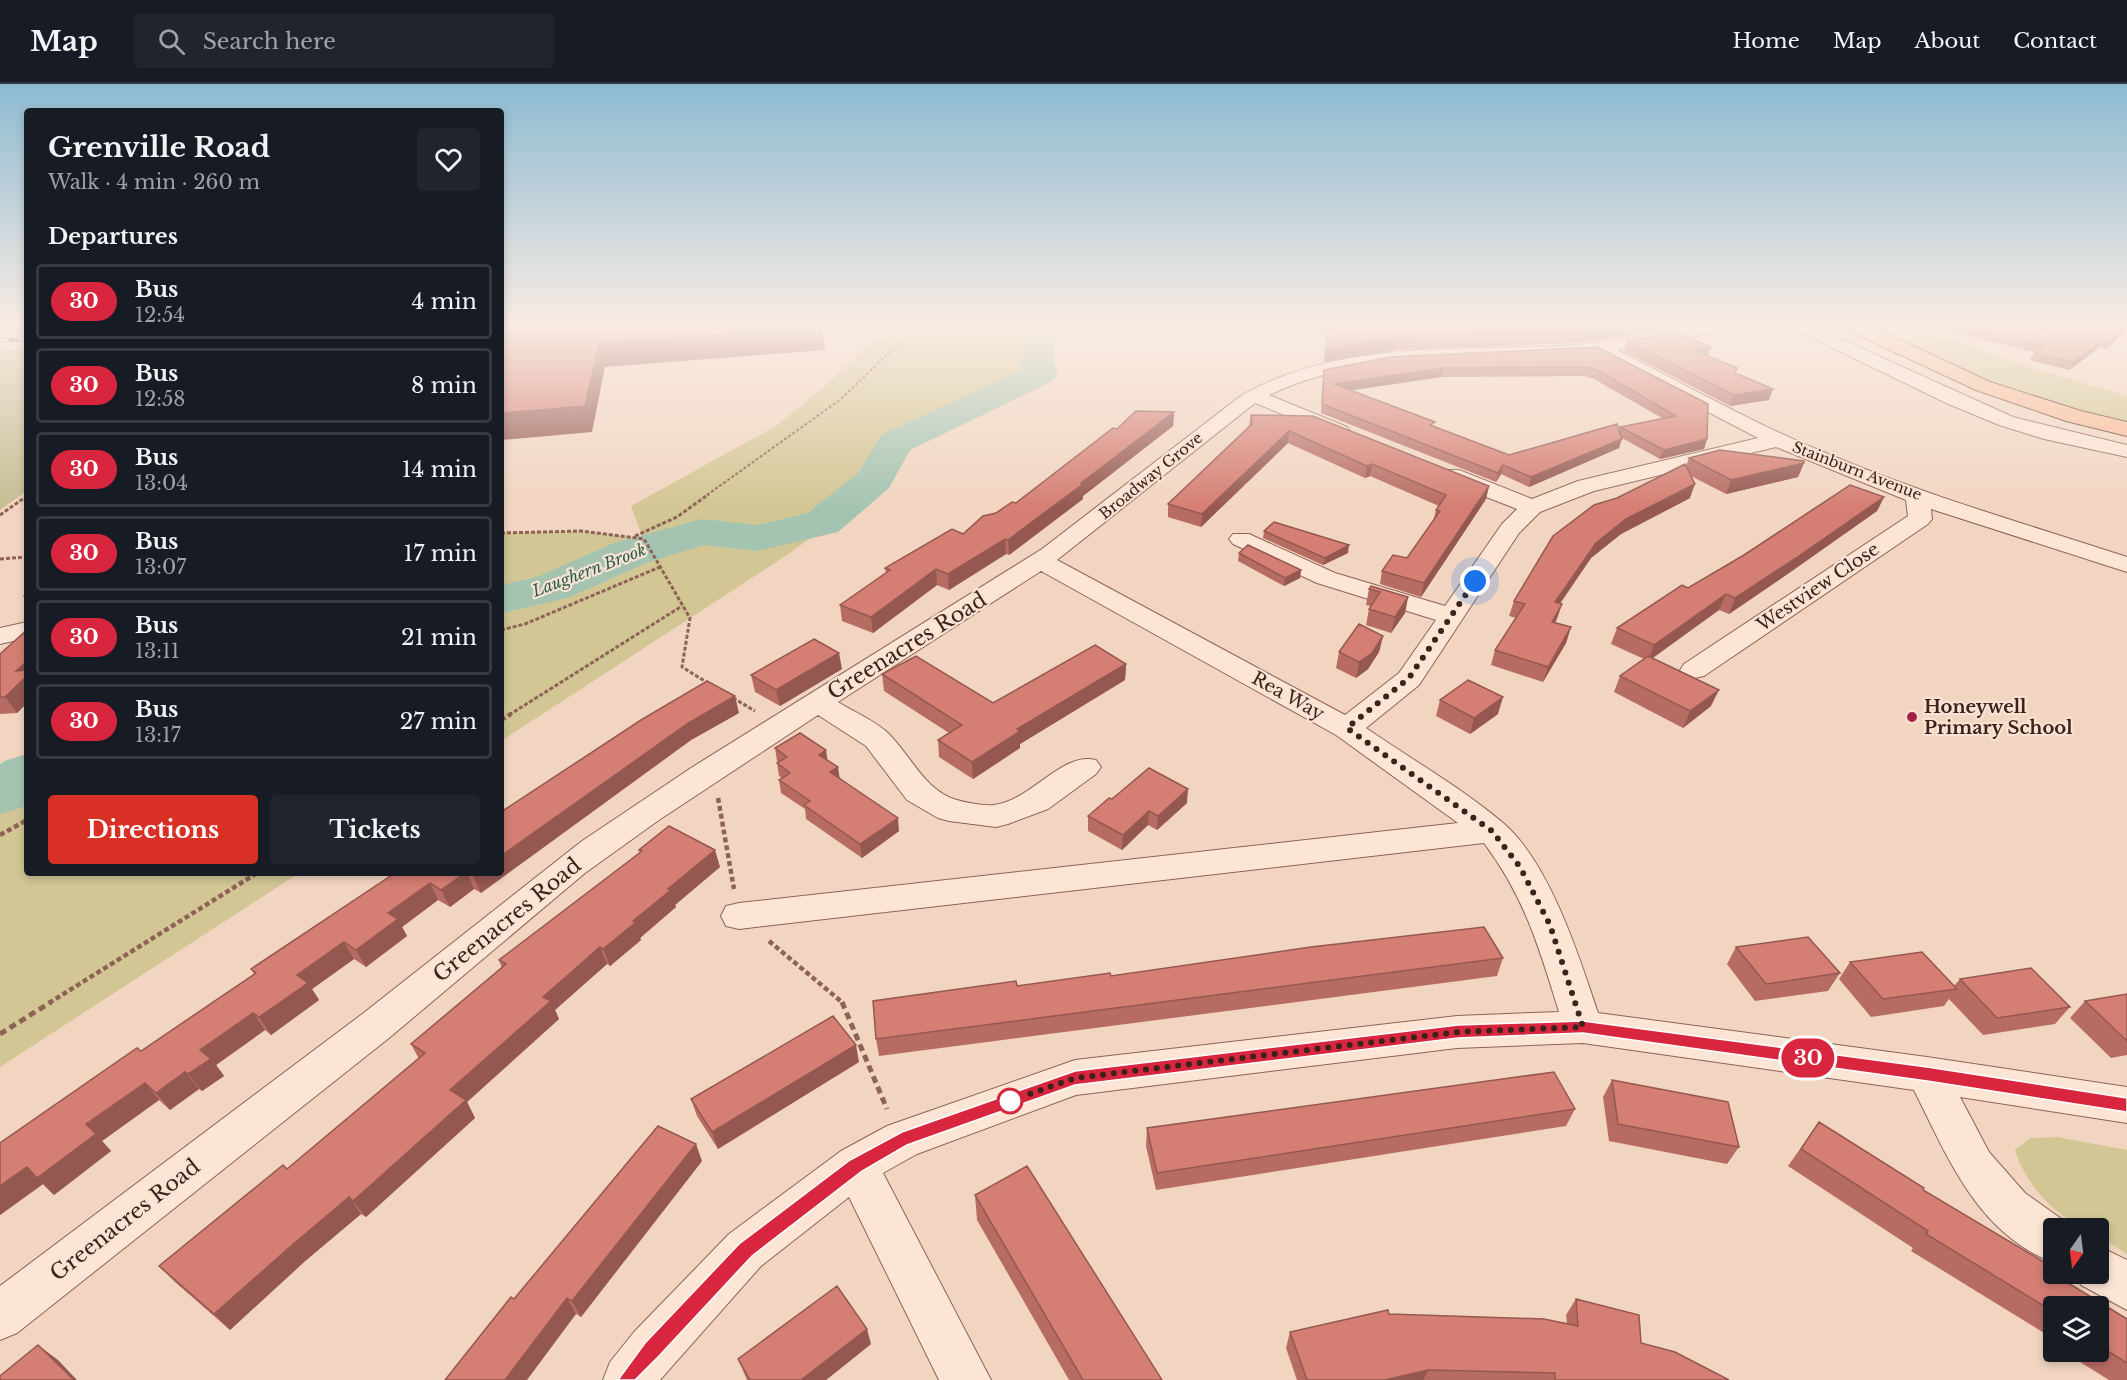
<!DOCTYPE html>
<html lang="en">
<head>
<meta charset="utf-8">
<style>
	body { margin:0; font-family:"Libre Baskerville",serif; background:#20242c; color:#f1f3f6; height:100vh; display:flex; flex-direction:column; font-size:22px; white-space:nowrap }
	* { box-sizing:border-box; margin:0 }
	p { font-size:20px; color:#9ea1a6 }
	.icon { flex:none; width:33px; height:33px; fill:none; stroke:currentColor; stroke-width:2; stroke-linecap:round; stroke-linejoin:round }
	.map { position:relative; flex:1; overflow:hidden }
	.drawer { position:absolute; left:24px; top:24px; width:480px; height:768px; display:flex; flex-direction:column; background:#171b24; border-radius:6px; box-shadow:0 3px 9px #0003 }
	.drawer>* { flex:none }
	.badge { padding:0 12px; border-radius:20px; font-size:21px; line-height:39px }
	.needle { width:39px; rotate:194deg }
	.fabs { position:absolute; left:2043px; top:1134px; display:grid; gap:12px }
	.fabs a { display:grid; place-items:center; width:66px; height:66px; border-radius:6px; background:#171b24; box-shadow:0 3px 9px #0003; font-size:30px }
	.you { position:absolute; width:30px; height:30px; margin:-15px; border:4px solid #fff; border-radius:50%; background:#1a73e8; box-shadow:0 0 0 9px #1a73e833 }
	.map>.badge { position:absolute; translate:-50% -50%; box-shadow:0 0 0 3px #fff }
	h2 { padding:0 24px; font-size:22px; line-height:54px }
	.round { display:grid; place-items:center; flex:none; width:63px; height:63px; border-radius:6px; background:#20242c }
	.summary { display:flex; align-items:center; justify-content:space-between; height:102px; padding:0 24px }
	h1 { font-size:28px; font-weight:700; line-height:45px }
	.primary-button { display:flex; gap:12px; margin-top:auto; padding:12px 24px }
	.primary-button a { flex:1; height:69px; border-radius:6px; background:#d93025; color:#fff; font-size:24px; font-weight:700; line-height:69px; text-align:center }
	.primary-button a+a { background:#20242c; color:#f1f3f6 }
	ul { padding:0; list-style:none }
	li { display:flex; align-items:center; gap:18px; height:75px; margin:0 12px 9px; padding:0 12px; border:3px solid #363941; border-radius:6px }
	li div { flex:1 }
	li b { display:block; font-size:22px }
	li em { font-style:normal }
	li .badge { min-width:66px; font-weight:700; text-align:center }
	header { display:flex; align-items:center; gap:36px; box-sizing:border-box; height:84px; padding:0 30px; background:#171b24; border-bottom:2px solid #363941 }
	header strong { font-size:28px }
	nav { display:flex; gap:33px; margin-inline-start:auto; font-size:21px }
	.search { width:420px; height:54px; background:#20242c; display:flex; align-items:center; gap:15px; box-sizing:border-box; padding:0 21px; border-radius:6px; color:#9ea1a6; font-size:22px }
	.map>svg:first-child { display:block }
</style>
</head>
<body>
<header>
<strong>Map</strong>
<div class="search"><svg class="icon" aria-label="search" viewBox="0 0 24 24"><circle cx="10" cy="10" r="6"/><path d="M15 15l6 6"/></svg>Search here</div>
<nav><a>Home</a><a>Map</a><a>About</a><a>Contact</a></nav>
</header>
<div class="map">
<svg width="2127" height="1296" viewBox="0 0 2127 1296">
	<rect width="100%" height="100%" fill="#f2d5c1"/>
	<!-- green -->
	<path fill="#d2c694" d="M898 242H1039L1037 278 1041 290 895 359 888 397 790 469 501 657V449L581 447 643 455 631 422 776 342 824 303 864 265Z
		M1866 242H1909L2032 284 2127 312V342L2026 314Z
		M27 677V789H299L0 983V696Z
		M2057 1053 2127 1066V1170L2099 1152 2098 1144C2062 1144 2024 1099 2015 1066L2030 1054Z"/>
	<!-- cemetery -->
	<path fill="#c6bd94" d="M27 265V407L0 426V267Z"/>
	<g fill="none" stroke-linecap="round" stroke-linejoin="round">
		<!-- river -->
		<path fill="#a4c4b1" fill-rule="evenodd" d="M1023 242H1055L1054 278 1058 290 1053 297 910 366 889 404 838 448 758 467 704 461 646 479 568 514 501 529V501L537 493 614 459 702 435 758 441 808 429 859 388 881 351 1022 286 1020 278Z
			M27 670V719L21 724 0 730V680L7 676Z"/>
		<!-- minor casing -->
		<g stroke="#8e6356" stroke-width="2">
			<path id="minor" d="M1693 242H1730L1722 247 1617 266C1686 301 1754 340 1826 369 1924 411 2026 440 2127 473V488L1931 425 1932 435 1928 440 1704 592 1694 594 1684 592 1680 586 1684 580 1908 432 1906 416 1776 363 1594 407 1540 428 1519 449 1419 601 1366 644C1411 675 1460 703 1502 738 1549 777 1579 872 1598 929L1927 973 2127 1003V1039L1960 1013 1989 1068 2025 1109 2070 1141 2072 1144H2054V1179C1977 1149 1948 1074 1914 1006L1583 959 1457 964 1076 1011 917 1070 883 1089 991 1296H939L849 1113 761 1182 660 1296H603L610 1278 634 1248 729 1150 841 1067 887 1042 1075 976 1457 932 1559 928C1539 863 1525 814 1484 759L739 845 726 842 721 832 726 822 739 819 1458 739 1336 651 1041 487 838 618C854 628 876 637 889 650 911 672 925 707 957 716 967 719 984 722 994 721 1031 717 1062 667 1096 676L1101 683 1096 690 1048 725 1008 740 996 743 949 737 938 734 907 716 866 662 818 631 659 736 585 789 389 954 17 1249 0 1256V1202L361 931 582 757 691 684 1042 465 1242 311C1339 257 1451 267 1558 262 1603 260 1648 251 1693 242ZM1595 269 1758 354 1578 397 1532 415 1459 386H1443L1440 391 1443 396 1517 425 1502 440 1445 522 1335 489 1249 450H1233L1229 455 1233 460 1317 499 1436 536 1399 589 1345 631 1057 476 1255 319 1333 351H1347L1350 347 1347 343 1269 311C1372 262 1486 281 1595 269Z
				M1788 242H1812L2013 333 2127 361V373L2044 355 1999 341 1946 319Z
				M2010 242H2034L2023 249H2011L2008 245Z
				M27 538V554L0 560V544Z
				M2098 1162 2127 1176V1226L2081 1201 2076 1190H2098Z"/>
		</g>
		<!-- major casing -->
		<g stroke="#5b332b" stroke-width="2">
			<path id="major" d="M1845 242H1870L1990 298 2081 327 2127 338V352L2066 337 1976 306 1847 246Z"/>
		</g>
		<!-- path-far3 -->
		<path stroke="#8e6356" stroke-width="2" stroke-dasharray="3 2" stroke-linecap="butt" d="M0 248 27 247
			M707 411 841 315 893 265 923 242"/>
		<!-- path-far2 -->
		<path stroke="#8e6356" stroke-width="3" stroke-dasharray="4 2" stroke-linecap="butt" d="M0 431 27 412
			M501 449 581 447 644 455 690 534 682 583 708 599
			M635 452 677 433 709 410
			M0 475 27 473
			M501 546 525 540 660 483
			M733 614 755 627
			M509 631 682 522"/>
		<!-- path-far1 -->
		<path stroke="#8e6356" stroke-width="4.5" stroke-dasharray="5 3" stroke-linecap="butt" d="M501 636 511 630
			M718 714 734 805
			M0 751 27 736
			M769 857 843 919
			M49 919 257 789"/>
		<!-- path -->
		<path stroke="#8e6356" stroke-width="5" stroke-dasharray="7 4.5" stroke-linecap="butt" d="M842 918 887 1025
			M0 950 51 918"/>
		<!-- minor -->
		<use href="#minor" fill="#fce5d5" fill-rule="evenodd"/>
		<!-- major -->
		<use href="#major" fill="#fabb95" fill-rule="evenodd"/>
		<!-- rail casing -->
		<g stroke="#3c221c" stroke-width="4.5">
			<path id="rail" d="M0 256 27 255"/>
		</g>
		<!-- rail -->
		<use href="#rail" stroke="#f9e2d2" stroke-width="3" stroke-dasharray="9" stroke-linecap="butt"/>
	</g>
	<!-- wall -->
	<path fill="#b76c63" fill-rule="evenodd" d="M1313 242H1652L1651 248 1575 259 1396 266 1324 278 1326 254Z
		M1934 242H2015L2035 252 2039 249 2028 242H2120L2122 250 2106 265 2100 263 2069 286 2030 276 2035 268 1971 253Z
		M1627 257 1708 272 1735 289 1769 316 1730 322 1624 267Z
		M1597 263 1707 355 1704 365 1660 375 1622 354 1619 364 1529 403 1501 390 1496 398 1321 329 1324 286ZM1583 292 1594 295 1662 334 1620 343 1619 347 1509 371 1434 343 1351 306 1442 293Z
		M1174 328 1173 342 1083 412V415L1009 471 1006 470 949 506 937 501 873 549 842 537 840 521 886 489 885 484 963 450 996 429 1016 419 1117 345Z
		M1251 331 1489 402 1486 415 1421 513 1380 500 1382 487 1407 474 1433 438 1436 426 1439 422 1370 392 1365 394 1288 359 1201 443 1168 433V420L1249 342Z
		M1689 374 1804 379 1798 393 1726 410 1691 392 1690 414 1621 450 1591 474 1560 519 1562 520 1555 538 1571 543 1566 559 1543 598 1491 581 1495 566 1516 534 1509 532 1514 517 1617 414 1686 382Z
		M1884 413 1877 427 1789 489 1729 530 1719 526 1653 574 1711 622 1683 644 1614 608 1620 592 1644 575 1611 560 1617 544 1688 504Z
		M1264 447 1348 469 1323 481 1263 454Z
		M1239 469 1301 486 1300 494 1284 502 1238 477Z
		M1369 505 1408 513 1405 529 1391 549 1366 541 1369 525 1371 522 1366 521Z
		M27 508V518L23 512Z
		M27 546V619L17 629 0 630V570Z
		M1383 552 1379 568 1368 585 1356 594 1336 584 1339 568Z
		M1126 580 1125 596 1020 660V664L973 695 939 673 938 656 949 649 884 607 882 590 993 619Z
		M842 585 780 622 755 608 751 591Z
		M1440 616 1498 630 1470 650 1436 632Z
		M739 629 691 656 481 809 474 805 450 823 438 816 402 843 407 852 366 883 354 875 312 905 319 916 271 951 265 946 216 981 224 992 202 1007 199 1005 170 1026 159 1016 102 1057 111 1067 54 1111 43 1100 0 1131V1059L141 967 254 890 251 885 395 789H501V728Z
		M775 664 828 677 840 694 899 747 862 774 806 735 805 725 781 709 779 696 782 694 779 692 777 679 778 678 777 677Z
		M1112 715 1187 719 1157 746 1148 741 1122 766 1088 747V732Z
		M639 766 720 783 675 821 676 823 640 854 641 856 610 882 607 880 555 926 559 935 467 1018 475 1034 366 1133 361 1130 304 1178 230 1246 175 1198 159 1182 287 1085 419 975 411 960 502 884 499 876 640 769Z
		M1736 863 1840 889 1828 907 1755 917 1727 880Z
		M1503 874 1497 892 879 972 876 955 1017 902 1111 892Z
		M1850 878 1954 902 1960 895 2070 923 2055 940 1983 951 1949 915 1944 922 1871 933 1839 895Z
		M2127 910V971L2111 974 2070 934 2085 917Z
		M859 978 718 1065 697 1032 691 1015Z
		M1612 996 1739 1063 1727 1080 1609 1057 1603 1013Z
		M1575 1025 1566 1042 1156 1106 1146 1062 1147 1044Z
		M1819 1038 1923 1106 2060 1194 2127 1235V1296H2109L2064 1268H2098V1222H2054V1255L1911 1167 1913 1164 1788 1082Z
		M702 1077 581 1233 576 1230 514 1215Z
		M975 1111 1162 1296H1069L977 1136Z
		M1576 1215 1641 1259 1729 1296H1297L1286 1264 1290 1248 1389 1230 1567 1239 1566 1231Z
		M871 1260 826 1296H747L738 1275Z"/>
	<!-- shaded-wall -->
	<path fill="#955850" d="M1604 242H1652L1651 248 1575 259 1578 246Z
		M822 243 825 266 605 283 592 348 501 356V329L599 259Z
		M2126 243 2122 250 2106 265 2110 257Z
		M1398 253 1396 266 1324 278 1326 264Z
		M2104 256 2100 263 2069 286 2073 278Z
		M1711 263 1707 274 1694 266Z
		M1444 284 1442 293 1333 309 1334 300Z
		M1773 305 1769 316 1730 322 1734 311Z
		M1174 328 1173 342 1083 412V415L1009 471 1008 456Z
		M1289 347 1288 359 1201 443 1202 430Z
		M1622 355 1619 364 1529 403 1531 393Z
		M1707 355 1704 365 1660 375 1664 366Z
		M1804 379 1798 393 1726 410 1731 396Z
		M1372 380 1370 392 1365 394 1367 382Z
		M1503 381 1501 390 1496 398 1498 389Z
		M1695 400 1690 414 1621 450 1591 474 1551 533 1555 518 1596 459 1626 435Z
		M1489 402 1486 415 1421 513 1424 499Z
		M1884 413 1877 427 1789 489 1729 530 1735 514Z
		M1005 455 1006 470 949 506 948 490Z
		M1349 461 1348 469 1323 481 1325 474Z
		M936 485 937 501 873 549 871 533Z
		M1301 486 1300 494 1284 502 1285 494Z
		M1726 510 1719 526 1648 577 1654 561Z
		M1408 513 1405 529 1391 549 1395 533Z
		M1562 520 1557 535 1547 553 1552 538Z
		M1571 543 1566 559 1543 598 1548 583Z
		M1383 552 1379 568 1368 585 1356 594 1359 578Z
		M839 569 842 585 780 622 776 606Z
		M27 577V619L17 629 5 613 16 587Z
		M1126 580 1125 596 1020 660V664L973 695 972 678 1017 645Z
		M1719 606 1711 622 1683 644 1690 627Z
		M735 612 739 629 691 656 481 809 473 792 477 789H501V772L687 640Z
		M1503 613 1498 630 1470 650 1474 634Z
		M826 666 828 679 819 671Z
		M838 683 840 696 830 688Z
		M1188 705 1187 719 1157 746 1158 732Z
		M1149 727 1148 741 1122 766 1123 751Z
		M898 734 899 747 862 774 860 760Z
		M715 766 720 783 675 821 676 823 640 854 641 856 610 882 603 865 668 805Z
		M465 789H467L474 805 450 823 441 806Z
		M430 799 438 816 402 843 407 852 366 883 356 866 388 829Z
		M344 858 354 875 312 905 319 916 271 951 259 933 297 891Z
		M600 863 607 880 555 926 559 935 467 1018 475 1034 366 1133 353 1117 450 1006 543 913Z
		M253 929 265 946 216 981 224 992 202 1007 188 990 200 966Z
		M856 961 859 978 718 1065 712 1048Z
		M185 988 199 1005 170 1026 156 1009Z
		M145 999 159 1016 102 1057 111 1067 54 1111 43 1100 0 1131V1102Z
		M696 1060 702 1077 581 1233 572 1217Z
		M349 1113 361 1130 304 1178 230 1246 214 1230 291 1162Z
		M567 1214 576 1230 527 1296H505Z
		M867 1245 871 1260 826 1296H801Z
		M38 1261 58 1276 77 1296H74Z
		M1428 1286 1423 1296H1385Z"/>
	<!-- building -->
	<path fill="#d57e73" stroke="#955850" stroke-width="1.5" d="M501 242H822V243L599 259 585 322 501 329Z
		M1329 242H1604L1578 246 1398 253 1326 264 1327 247 1334 246Z
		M1961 242H2015L2035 252 2047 244 2044 242H2120L2126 243 2110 257 2104 256 2073 278 2034 269 2044 262Z
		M1676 248 1711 263 1694 266 1737 284 1735 289 1773 305 1734 311 1627 257Z
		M1597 263 1708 320 1707 355 1664 366 1620 343 1676 332 1597 286 1586 283 1444 284 1334 300 1435 338 1430 341 1509 371 1617 340 1622 355 1531 393 1503 381 1498 389 1322 320 1324 286 1390 273Z
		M1136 327 1174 328 1081 399 1083 400 1008 456 1005 455 948 490 936 485 871 533 840 521 890 486 885 484 952 445 963 450 983 432 996 429 1012 418 1016 419 1113 344 1117 345Z
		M1251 331 1313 332 1489 402 1424 499 1382 487 1393 471 1407 474 1440 427 1436 426 1446 411 1372 380 1367 382 1289 347 1202 430 1168 420 1252 340Z
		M1720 366 1804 377V379L1731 396 1689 374Z
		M1685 380 1695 400 1626 435 1596 459 1555 518 1562 520 1552 538 1571 543 1548 583 1495 566 1525 520 1514 517 1553 452 1594 421 1617 414Z
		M1850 401 1884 413 1796 474 1735 514 1726 510 1654 561 1617 544 1682 501 1688 504 1744 471Z
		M1274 438 1349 461 1325 474 1264 447Z
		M1248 461 1301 486 1285 494 1239 469Z
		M1371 502 1408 513 1395 533 1369 525 1380 508 1369 505Z
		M1359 540 1383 552 1372 569 1359 578 1339 568Z
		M27 546V577L16 587 27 586V592L5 613H0V570Z
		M814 555 839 569 776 606 751 591Z
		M1095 561 1126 580 1017 645 1020 647 972 678 938 656 962 641 882 590 916 572 993 619Z
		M1648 572 1719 606 1690 627 1620 592Z
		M1468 596 1503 613 1474 634 1440 616Z
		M707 597 735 612 687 640 501 772V728L641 636Z
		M800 649 826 666 819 671 838 683 830 688 898 734 860 760 804 721 810 717 779 696 790 689 777 679 787 673 775 664Z
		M1149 684 1188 705 1158 732 1149 727 1123 751 1088 732 1109 714 1112 715Z
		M669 742 715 766 668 805 671 806 633 837 635 839 603 865 600 863 543 913 551 917 450 1006 466 1016 353 1117 349 1113 291 1162 214 1230 159 1182 283 1081 287 1085 425 969 411 960 506 880 499 876 642 767 639 766Z
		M395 789H465L441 806 430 799 388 829 398 835 356 866 344 858 297 891 308 899 259 933 253 929 200 966 211 975 188 990 185 988 156 1009 145 999 86 1040 96 1050 37 1094 27 1083 0 1102V1059L137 964 141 967 256 889 251 885Z
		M1484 843 1503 874 876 955 873 917 1016 897 1017 902 1110 889 1111 892 1311 863Z
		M1808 853 1840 889 1766 900 1736 863Z
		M1922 868 1957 905 1883 915 1850 878Z
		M2031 884 2070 923 1997 934 1960 895Z
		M2127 910V957L2085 917Z
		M833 932 856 961 712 1048 691 1015Z
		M1554 988 1575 1025 1157 1089 1147 1044Z
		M1612 996 1728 1018 1739 1063 1618 1040Z
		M1819 1038 1924 1104 1923 1106 2054 1184V1190H2062L2060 1194 2127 1235V1279L2098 1261V1222H2054V1228L1926 1150 1928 1147 1801 1065Z
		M658 1042 696 1060 572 1217 567 1214 505 1296H445L511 1213 514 1215Z
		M1027 1082 1162 1296H1083L975 1111Z
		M837 1202 867 1245 801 1296H750L738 1275Z
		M1576 1215 1639 1231 1641 1259 1675 1268 1729 1296H1555V1289L1428 1286 1385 1296H1307L1290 1248 1388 1226 1389 1230 1544 1235 1578 1242Z
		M38 1261 74 1296H0V1292Z"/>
	<!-- sky -->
	<linearGradient id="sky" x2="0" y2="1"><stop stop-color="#8dbad2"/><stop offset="0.57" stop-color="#f9ece3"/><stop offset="1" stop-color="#f9ece3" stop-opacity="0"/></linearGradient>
	<rect width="2127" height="424" fill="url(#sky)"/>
	<!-- line -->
	<path fill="#d7263d" stroke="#fff" stroke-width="1.5" d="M1583 937 1927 983 2127 1014V1028L1927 997 1583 949 1458 954 1075 1001 907 1061 862 1087 752 1172 659 1272 635 1296H618L645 1259 739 1160 850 1076 902 1048 1075 987 1458 941Z"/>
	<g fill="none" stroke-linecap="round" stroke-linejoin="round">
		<!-- walk -->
		<path stroke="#3c221c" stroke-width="6" stroke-dasharray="0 10.8" d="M1010 1017 1075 994 1458 948 1583 943 1550 841 1520 783 1492 747 1347 644 1409 594 1475 497"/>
	</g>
	<!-- markers -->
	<circle fill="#a42049" stroke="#f9e2d2" stroke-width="2" cx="1912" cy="633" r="6"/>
	<circle fill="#fff" stroke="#d7263d" stroke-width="3" cx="1010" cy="1017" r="12"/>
	<g text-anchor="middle" stroke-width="4.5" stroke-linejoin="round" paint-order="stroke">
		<!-- far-street labels -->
		<g font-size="15" fill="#3c221c" stroke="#f9e2d2">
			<text transform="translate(1857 387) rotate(21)" y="5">Stainburn Avenue</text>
			<text transform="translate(1151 392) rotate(-39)" y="5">Broadway Grove</text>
		</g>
		<!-- far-water labels -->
		<g font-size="16" font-style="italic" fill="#2a5e4b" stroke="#f9e2d2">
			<text transform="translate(589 486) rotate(-21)" y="6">Laughern Brook</text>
		</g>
		<!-- street labels -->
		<g font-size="18" fill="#3c221c" stroke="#f9e2d2">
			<text transform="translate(1818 503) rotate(-34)" y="6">Westview Close</text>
			<text transform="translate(1288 612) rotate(29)" y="6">Rea Way</text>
		</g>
		<!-- poi labels -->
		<g font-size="18" font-weight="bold" fill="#3c221c" stroke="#f9e2d2" text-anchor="start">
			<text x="1924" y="629">Honeywell<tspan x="1924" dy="21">Primary School</tspan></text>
		</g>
		<!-- near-street labels -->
		<g font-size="21" fill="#3c221c" stroke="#f9e2d2">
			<text transform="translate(907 562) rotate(-32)" y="7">Greenacres Road</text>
			<text transform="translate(507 836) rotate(-39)" y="7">Greenacres Road</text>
			<text transform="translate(125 1136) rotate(-38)" y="7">Greenacres Road</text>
		</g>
	</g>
</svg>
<div class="fabs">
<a><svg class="needle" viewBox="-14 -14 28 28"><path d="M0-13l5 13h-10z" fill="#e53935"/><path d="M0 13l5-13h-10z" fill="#9ea1a6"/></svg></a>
<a><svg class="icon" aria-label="layers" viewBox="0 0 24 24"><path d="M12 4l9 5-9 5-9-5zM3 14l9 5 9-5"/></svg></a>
</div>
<div class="you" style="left:1475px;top:497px"></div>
<b class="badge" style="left:1808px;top:974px;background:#d7263d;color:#fff">30</b>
<section class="drawer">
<div class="summary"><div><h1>Grenville Road</h1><p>Walk · 4 min · 260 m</p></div><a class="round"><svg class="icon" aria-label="heart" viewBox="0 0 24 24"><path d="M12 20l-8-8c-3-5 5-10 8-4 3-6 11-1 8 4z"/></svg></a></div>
<h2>Departures</h2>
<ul>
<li><span class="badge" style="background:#d7263d;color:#fff">30</span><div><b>Bus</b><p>12:54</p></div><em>4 min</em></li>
<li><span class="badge" style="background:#d7263d;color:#fff">30</span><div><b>Bus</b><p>12:58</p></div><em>8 min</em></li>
<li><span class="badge" style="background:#d7263d;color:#fff">30</span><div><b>Bus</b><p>13:04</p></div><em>14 min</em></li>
<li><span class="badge" style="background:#d7263d;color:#fff">30</span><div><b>Bus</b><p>13:07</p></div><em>17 min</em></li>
<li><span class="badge" style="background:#d7263d;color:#fff">30</span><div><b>Bus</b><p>13:11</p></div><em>21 min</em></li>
<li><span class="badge" style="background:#d7263d;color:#fff">30</span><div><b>Bus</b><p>13:17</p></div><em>27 min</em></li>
</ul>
<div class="primary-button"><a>Directions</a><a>Tickets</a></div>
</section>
</div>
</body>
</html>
